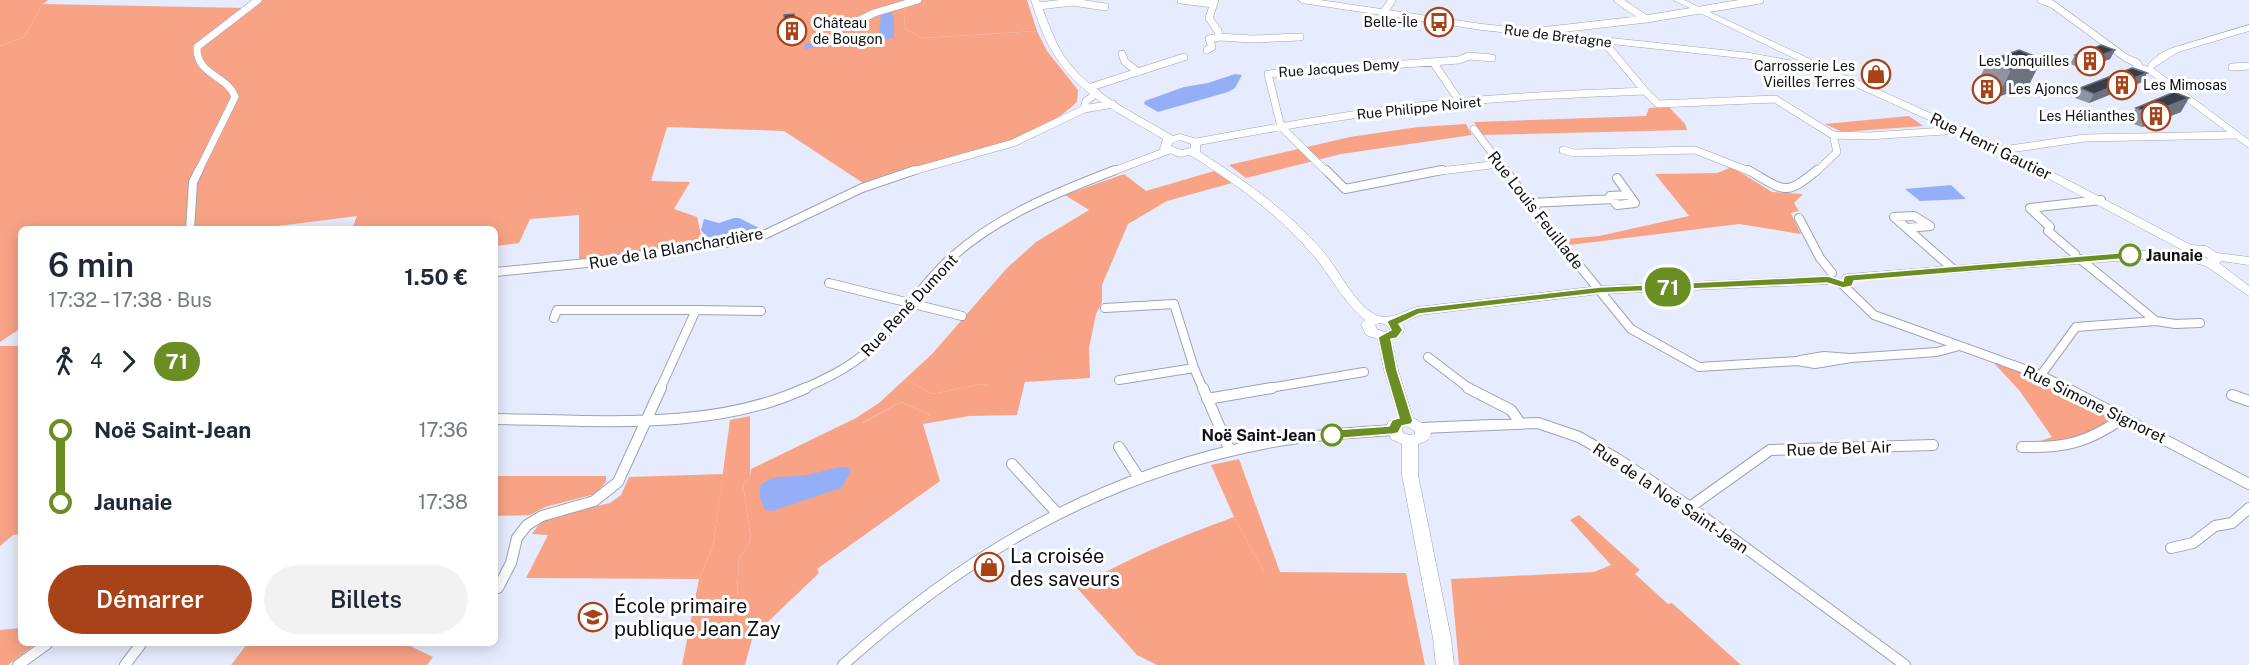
<!DOCTYPE html>
<html lang="fr">
<head>
<meta charset="utf-8">
<style>
	body { margin:0; font-family:"Public Sans",sans-serif; background:#f2f2f3; color:#1f2937; height:100vh; display:flex; flex-direction:column; font-size:22px; white-space:nowrap }
	* { box-sizing:border-box; margin:0 }
	p { font-size:20px; color:#747a83 }
	.icon { flex:none; width:33px; height:33px; fill:none; stroke:currentColor; stroke-width:2; stroke-linecap:round; stroke-linejoin:round }
	.map { position:relative; flex:1; overflow:hidden }
	.drawer { position:absolute; left:18px; top:226px; width:480px; height:420px; display:flex; flex-direction:column; background:#fff; border-radius:9px; box-shadow:0 3px 15px #0003 }
	.drawer>* { flex:none }
	.badge { padding:0 12px; border-radius:20px; font-size:21px; line-height:39px }
	.map>.badge { position:absolute; translate:-50% -50%; box-shadow:0 0 0 3px #fff }
	.legs { display:flex; align-items:center; gap:9px; height:66px; padding:0 30px; font-size:20px }
	.legs p { margin-inline-start:auto }
	.overview { display:flex; align-items:center; justify-content:space-between; height:102px; padding:0 30px }
	h1 { font-size:33px; font-weight:600; line-height:45px }
	.button { display:flex; gap:12px; margin-top:auto; padding:12px 30px }
	.button a { flex:1; height:69px; border-radius:36px; background:#a84219; color:#fff; font-size:24px; font-weight:600; line-height:69px; text-align:center }
	.button a+a { background:#f2f2f3; color:#1f2937 }
	ul { padding:0 30px; list-style:none }
	li { display:flex; align-items:center; gap:21px; height:72px; font-size:22px }
	li i { display:grid; place-items:center; width:9px; height:100%; margin:0 8px; background:currentColor }
	li i::after { content:''; width:15px; height:15px; margin:-8px; border:4px solid; border-radius:50%; background:#fff }
	li p { margin-inline-start:auto }
	li:first-child i { background:linear-gradient(#0000 50%,currentColor 0) }
	li:last-child i { background:linear-gradient(currentColor 50%,#0000 0) }
	.map>svg:first-child { display:block }
</style>
</head>
<body>
<div class="map">
<svg width="2249" height="665" viewBox="0 0 2249 665">
	<rect width="100%" height="100%" fill="#e6ecfd"/>
	<!-- green -->
	<path fill="#f9a386" d="M258 0H906L904 28 922 38 1037 31 1047 51 1078 90 1077 102C1031 147 926 166 863 183L784 131 667 127 651 181 690 182 674 209 697 217 703 243 579 260V215L530 219 519 243 495 246V230L352 229 357 216 246 230H21V328L0 342V46L24 37 43 4 246 8Z
		M1669 107 1685 124 1687 130 1482 135 1474 122 1646 116 1649 108Z
		M1909 116 1923 126 1842 132 1825 124Z
		M1466 124 1472 135 1341 154 1246 178 1229 165 1350 137 1418 127Z
		M1732 167 1772 192 1803 194 1794 203 1799 211 1791 213 1801 234 1739 224 1570 245 1566 239 1599 236 1689 216 1655 174 1717 173Z
		M1214 171 1232 183 1167 201 1128 224 1102 285V302L1096 314 1089 348 1090 378 977 385 932 394 905 379 932 354 1007 268 1036 242 1089 210 1065 195 1124 174 1146 191Z
		M0 346H21V534L13 535 0 546Z
		M1991 360 2035 375 2109 415 2111 419C2091 433 2063 446 2037 442L2052 437 2019 390Z
		M901 402 930 415 923 424 940 481 817 569 819 573 753 636 758 617 737 595 739 559 751 540 743 484 750 477 751 469 856 418 863 423Z
		M723 474 713 546 699 579 526 578 548 535 532 534 540 523 550 517 610 503 621 495 629 477Z
		M1579 515 1640 570 1635 574 1668 604 1672 603 1741 665H1459L1451 579 1594 572 1611 565 1570 520Z
		M1234 517 1264 572 1406 573 1425 665H1157L1137 655 1077 588C1130 557 1177 538 1234 517Z
		M21 628V644H36L8 665H0V630Z"/>
	<!-- forest -->
	<path fill="#f8a385" d="M0 0H48L43 4 24 37 0 46Z
		M906 0H1027L1037 31 922 38 904 28Z
		M905 379 932 394 977 385 1025 381 1017 415 969 416 923 424 930 415 901 402 862 423 856 418 879 403Z
		M750 416V477L743 484 751 540 739 559 737 595 747 597 758 617 745 665H682L699 579 713 546 730 420Z
		M1239 459 1280 572H1264L1234 517 1211 465Z
		M495 476H606V482L595 494 545 507 530 515 495 516Z
		M247 644H406L433 657 427 665H231Z"/>
	<!-- water -->
	<path fill="#95aef8" d="M891 11 894 19V38L805 49 804 44 879 35 881 13Z
		M1235 74 1242 75 1235 88 1228 92 1158 112 1144 104 1145 101 1184 87 1208 83Z
		M1951 185 1966 199 1920 201 1905 189Z
		M734 218H739L761 229 760 231 715 241 705 235 701 230 704 219 719 223Z
		M848 467 851 472 841 488 772 511 765 510 760 498V486C772 473 790 478 806 475 821 473 833 466 848 467Z"/>
	<g fill="none" stroke-linecap="round" stroke-linejoin="round">
		<!-- street-far2 casing -->
		<g stroke="#9da3b2" stroke-width="8">
			<path id="street-far2" d="M1076 0 1073 2 1105 7
				M1181 0 1213 4
				M1618 0 1646 19
				M2041 0 2052 4 2126 58 2137 63
				M1038 6 1073 2
				M1384 12 1392 0
				M850 25 874 13 918 0
				M1534 34 1541 31 1646 19 1760 0
				M1219 37 1252 39 1300 37
				M1604 42 1645 91
				M1207 50 1212 47 1209 39 1219 37 1218 31 1209 18 1215 0
				M1122 54 1125 62 1138 72
				M1433 62 1460 102
				M2232 67 2249 66
				M1088 88 1184 57
				M1084 109 1086 101 1097 93
				M1474 129 1506 172
				M1196 142C1272 128 1349 114 1426 105 1499 97 1572 94 1645 91L1658 104 1775 99 1833 135
				M1563 150 1574 153 1695 150 1751 172
				M2003 150 2085 138 2236 135
				M198 172 235 97C228 75 196 76 197 47L258 0
				M910 172 1013 143 1084 109 1113 104
				M1111 172 1167 151
				M1327 172 1281 127 1268 74 1459 60 1469 56 1492 58
				M1432 172 1499 164
				M1816 172 1837 152 1833 135 1869 136 1959 130"/>
		</g>
		<!-- street-far1 casing -->
		<g stroke="#9da3b2" stroke-width="10">
			<path id="street-far1" d="M1326 170 1345 189 1442 170
				M1505 170 1546 225 1631 329 1699 367 1797 361 1815 364 1851 358 1937 352 1959 346
				M1748 170C1784 190 1784 198 1817 170
				M1617 178 1635 203 1617 205 1610 196 1629 195
				M1530 203 1613 199
				M1799 218 1820 258 1832 273
				M1907 228 1930 226 1914 216 1894 217 1953 269
				M190 230 193 182 199 170
				M2075 254 2048 231 2050 227 2030 208 2101 200
				M495 272 597 262 732 242 766 234 862 188 915 170
				M829 283 962 316
				M1843 285 1874 315 2041 375 2068 389
				M1105 308 1174 304 1194 368 1203 389
				M554 318 557 310H696
				M2156 321 2175 324 2200 323
				M1428 357 1470 389
				M1800 360 1824 356 1849 358
				M2041 375 2076 327 2156 321 2080 259
				M1119 380 1194 368
				M660 389 696 310 761 311
				M803 389C827 378 849 368 869 350 900 322 920 286 951 258 997 216 1058 192 1115 170
				M1263 389 1364 372"/>
		</g>
		<!-- street casing -->
		<g stroke="#9da3b2" stroke-width="12">
			<path id="street" d="M1203 388 1230 451
				M1468 388 1511 410 1520 423
				M2066 388 2249 484
				M2232 395 2249 401
				M1207 399 1272 388
				M495 419C597 420 711 432 806 388
				M1422 428 1538 423 1579 437 1616 458 1690 507 1905 665
				M1119 447 1139 478
				M2022 447C2065 448 2087 443 2123 418
				M1012 464 1057 513
				M1690 507 1770 450 1933 445
				M2171 548 2193 543 2215 526 2232 523 2249 508
				M498 588 511 563 517 538 527 525 542 516 594 501 618 482 661 388
				M18 665 47 644
				M125 665 141 644
				M843 665C968 553 1100 475 1267 443 1308 435 1351 433 1393 430"/>
		</g>
		<!-- secondary casing -->
		<g stroke="#9da3b2" stroke-width="1">
			<path id="secondary" d="M1031 0H1039C1047 19 1053 39 1064 56 1090 94 1135 113 1173 136L1180 134 1200 140V152C1244 180 1287 210 1322 250 1337 267 1354 303 1374 314 1389 322 1403 311 1417 307L1600 286 1828 276 1834 280 1828 284 1600 294 1420 315 1401 323 1404 327 1403 333 1391 339 1398 370 1413 418C1428 425 1442 437 1418 444V475L1451 638 1454 665H1436L1433 638 1402 475V444L1391 439 1387 425 1389 421 1399 418 1384 370 1378 339 1366 335 1361 324 1365 320C1343 302 1331 276 1313 255 1278 214 1235 183 1190 155L1180 157 1161 150 1160 148 1163 139C1123 115 1076 94 1052 51 1042 35 1037 17 1031 0ZM1180 140 1191 144V148L1181 150 1171 146 1172 143ZM1379 323 1385 324 1390 328V331L1384 332 1377 329 1375 325ZM1406 426 1415 431V434L1410 435 1403 433 1402 428Z
				M1298 0H1320L1482 24 1750 53 1804 63 1673 0H1684L1812 60 1814 62 1811 64 1853 78 2007 148 2191 245 2206 246 2217 253 2249 257V265L2222 261 2219 263 2249 286V296L2206 266 2173 257 1843 281 1842 278 1843 275 1848 274 2156 250H2179L2209 259 2199 252 2184 251 1999 152 1845 82 1812 71 1750 59 1482 30 1302 3Z
				M2249 25V31L2178 52 2153 68 2249 140V148L2147 72 2133 67 2134 61H2140L2142 65 2148 67 2149 63 2161 53 2172 48Z"/>
		</g>
		<!-- street-far2 -->
		<use href="#street-far2" stroke="#fff" stroke-width="7"/>
		<!-- street-far1 -->
		<use href="#street-far1" stroke="#fff" stroke-width="8"/>
		<!-- street -->
		<use href="#street" stroke="#fff" stroke-width="10"/>
		<!-- secondary -->
		<use href="#secondary" fill="#fff" fill-rule="evenodd"/>
	</g>
	<!-- wall -->
	<path fill="#8f94a4" d="M2019 50 2029 85 1998 97 1975 87 1988 61Z
		M2115 50 2110 59 2084 69 2070 64 2075 55Z
		M2147 73 2142 82 2089 103 2075 98 2080 88Z
		M2136 108 2181 112 2142 127 2128 122Z"/>
	<!-- shaded-wall -->
	<path fill="#6c7280" d="M798 31 800 39 789 41 787 32Z
		M2115 50 2110 59 2084 69 2089 60Z
		M2042 59 2029 85 1998 97 2011 70Z
		M2147 73 2142 82 2089 103 2094 94Z
		M2189 98 2181 112 2142 127 2150 113Z"/>
	<!-- building -->
	<path fill="#383d4a" stroke="#6c7280" stroke-width="1.5" d="M794 14 798 31 787 32 784 15Z
		M2101 45 2115 50 2089 60 2075 55Z
		M2019 50 2042 59 2011 70 1988 61Z
		M2132 68 2147 73 2094 94 2080 88Z
		M2174 92 2189 98 2150 113 2136 108Z"/>
	<!-- line-1 -->
	<path fill="#6b8e23" stroke="#fff" stroke-width="1.5" d="M2130 252 2135 255 2134 258 1854 281 1852 286 1843 288 1827 283 1600 293 1419 314 1399 324 1403 330 1397 338 1391 339 1397 370 1413 421 1411 424 1402 426 1398 433 1393 434 1332 439 1326 435 1332 430 1389 426 1392 420 1399 418 1385 370 1378 337 1391 330 1387 322 1389 320 1417 308 1600 287 1828 276 1843 281 1844 276 1848 275Z"/>
	<!-- icons -->
	<defs>
		<g id="bus-ring" transform="scale(1.5)"><circle r="9.5" fill="#fff" stroke="#a84219" stroke-width="1.5"/><path d="M-5-6H5V4H4V6H2V4H-2V6H-4V4H-5ZM-3.5-4V0h7V-4ZM-3.5 1.2v1.5H-2V1.2ZM2 1.2v1.5H3.5V1.2Z" fill="#a84219"/></g>
		<g id="building-ring" transform="scale(1.5)"><circle r="9.5" fill="#fff" stroke="#a84219" stroke-width="1.5"/><path d="M-4-6H4V6H1V3H-1V6H-4ZM-2.5-4.3h1.7v1.8h-1.7ZM.8-4.3h1.7v1.8H.8ZM-2.5-1h1.7V.8h-1.7ZM.8-1h1.7V.8H.8Z" fill="#a84219"/></g>
		<g id="shop-ring" transform="scale(1.5)"><circle r="9.5" fill="#fff" stroke="#a84219" stroke-width="1.5"/><path d="M-5-2.5h2.3a2.7 3.5 0 0 1 5.4 0H5L5.5 6h-11ZM-1.5-2.5h3a1.5 2.3 0 0 0-3 0Z" fill="#a84219"/></g>
		<g id="school-ring" transform="scale(1.5)"><circle r="9.5" fill="#fff" stroke="#a84219" stroke-width="1.5"/><path d="M0-5L7-2L0 1L-7-2ZM-4 1L0 2.5L4 1V4Q0 6-4 4Z" fill="#a84219"/></g>
	</defs>
	<g fill-rule="evenodd">
		<use href="#bus-ring" x="1439" y="22"/>
		<use href="#building-ring" x="792" y="31"/>
		<use href="#building-ring" x="2090" y="61"/>
		<use href="#shop-ring" x="1876" y="74"/>
		<use href="#building-ring" x="2122" y="85"/>
		<use href="#building-ring" x="1987" y="89"/>
		<use href="#building-ring" x="2156" y="116"/>
		<use href="#shop-ring" x="989" y="567"/>
		<use href="#school-ring" x="593" y="617"/>
	</g>
	<!-- markers -->
	<g fill="#fff" stroke="#6b8e23" stroke-width="3">
		<circle cx="2130" cy="255" r="10"/>
		<circle cx="1332" cy="435" r="10"/>
	</g>
	<g text-anchor="middle" stroke-width="6" stroke-linejoin="round" paint-order="stroke">
		<!-- far-poi labels -->
		<g font-size="14" fill="#0d0f14" stroke="#fff" text-anchor="end">
			<text x="1418" y="27">Belle-Île</text>
			<text x="813" y="28" text-anchor="start">Château<tspan x="813" dy="16">de Bougon</tspan></text>
			<text x="2069" y="66">Les Jonquilles</text>
			<text x="1855" y="71">Carrosserie Les<tspan x="1855" dy="16">Vieilles Terres</tspan></text>
			<text x="2143" y="90" text-anchor="start">Les Mimosas</text>
			<text x="2008" y="94" text-anchor="start">Les Ajoncs</text>
			<text x="2135" y="121">Les Hélianthes</text>
		</g>
		<!-- far-street labels -->
		<g font-size="14" fill="#0d0f14" stroke="#fff">
			<text transform="translate(1558 36) rotate(7)" y="5">Rue de Bretagne</text>
			<text transform="translate(1339 68) rotate(-4)" y="5">Rue Jacques Demy</text>
			<text transform="translate(1419 108) rotate(-6)" y="5">Rue Philippe Noiret</text>
		</g>
		<!-- street labels -->
		<g font-size="16" fill="#0d0f14" stroke="#fff">
			<text transform="translate(1991 146) rotate(26)" y="6">Rue Henri Gautier</text>
			<text transform="translate(1536 210) rotate(52)" y="6">Rue Louis Feuillade</text>
			<text transform="translate(676 248) rotate(-10)" y="6">Rue de la Blanchardière</text>
			<text transform="translate(909 305) rotate(-47)" y="6">Rue René Dumont</text>
			<text transform="translate(2095 404) rotate(26)" y="6">Rue Simone Signoret</text>
			<text transform="translate(1839 448) rotate(-2)" y="6">Rue de Bel Air</text>
			<text transform="translate(1671 498) rotate(34)" y="6">Rue de la Noë Saint-Jean</text>
		</g>
		<!-- stop labels -->
		<g font-size="16" font-weight="bold" fill="#0d0f14" stroke="#fff" text-anchor="start">
			<text x="2146" y="261">Jaunaie</text>
			<text x="1316" y="441" text-anchor="end">Noë Saint-Jean</text>
		</g>
		<!-- near-poi labels -->
		<g font-size="20" fill="#0d0f14" stroke="#fff" text-anchor="start">
			<text x="1010" y="563">La croisée<tspan x="1010" dy="23">des saveurs</tspan></text>
			<text x="614" y="613">École primaire<tspan x="614" dy="23">publique Jean Zay</tspan></text>
		</g>
	</g>
</svg>
<b class="badge" style="left:1668px;top:287px;background:#6b8e23;color:#fff">71</b>
<section class="drawer">
<div class="overview"><div><h1>6 min</h1><p>17:32 – 17:38 · Bus</p></div><b>1.50 €</b></div>
<div class="legs"><svg class="icon" aria-label="walk" viewBox="0 0 24 24"><circle cx="13" cy="4" r="2"/><path d="M13 8l-2 6 4 7M11 14l-3 7M7 12l3-4h3l4 4"/></svg>4<svg class="icon" aria-label="forward" viewBox="0 0 24 24"><path d="M9 5l7 7-7 7"/></svg><b class="badge" style="background:#6b8e23;color:#fff">71</b></div>
<ul>
<li><i style="color:#6b8e23"></i><b>Noë Saint-Jean</b><p>17:36</p></li>
<li><i style="color:#6b8e23"></i><b>Jaunaie</b><p>17:38</p></li>
</ul>
<div class="button"><a>Démarrer</a><a>Billets</a></div>
</section>
</div>
</body>
</html>
